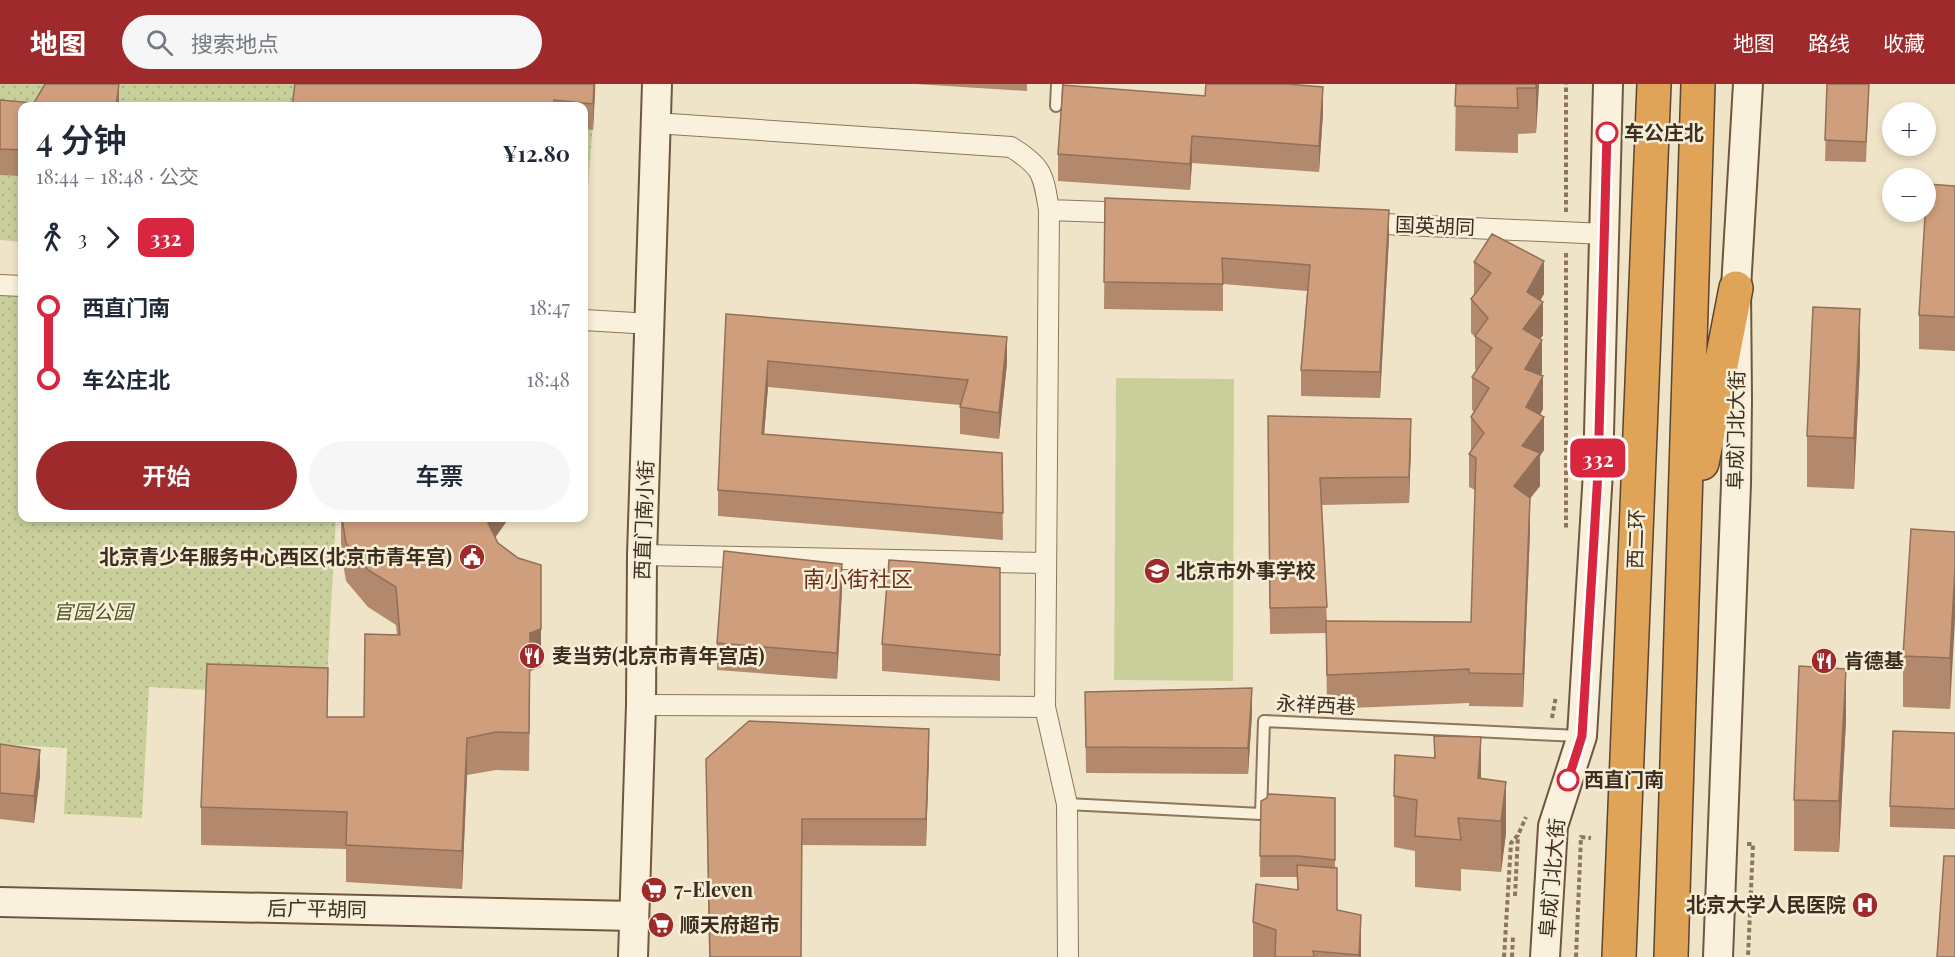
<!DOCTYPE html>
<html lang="zh">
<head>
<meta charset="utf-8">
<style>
	body { margin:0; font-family:"Playfair Display","Noto Sans SC",serif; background:#f6f6f7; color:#1f2937; height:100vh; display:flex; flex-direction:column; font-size:22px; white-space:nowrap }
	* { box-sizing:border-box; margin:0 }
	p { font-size:20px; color:#747a83 }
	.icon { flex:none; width:33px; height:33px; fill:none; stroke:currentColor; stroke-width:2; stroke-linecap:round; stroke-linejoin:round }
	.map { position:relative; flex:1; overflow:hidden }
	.drawer { position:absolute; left:18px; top:18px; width:570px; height:420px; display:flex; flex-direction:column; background:#fff; border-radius:12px; box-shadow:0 3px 9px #0003 }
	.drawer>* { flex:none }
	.badge { padding:0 12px; border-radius:9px; font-size:21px; line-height:39px }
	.buttons { position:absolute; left:1882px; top:18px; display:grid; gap:12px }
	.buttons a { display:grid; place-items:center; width:54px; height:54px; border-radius:50%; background:#fff; box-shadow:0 3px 9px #0003; font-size:30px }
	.map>.badge { position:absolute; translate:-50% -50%; box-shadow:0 0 0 3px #fff }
	.legs { display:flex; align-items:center; gap:9px; height:66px; padding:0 18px; font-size:20px }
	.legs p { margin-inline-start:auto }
	.overview { display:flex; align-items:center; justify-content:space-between; height:102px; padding:0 18px }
	h1 { font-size:33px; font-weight:600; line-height:45px }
	.button { display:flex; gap:12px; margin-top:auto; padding:12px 18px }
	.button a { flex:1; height:69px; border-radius:36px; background:#9e2a2b; color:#fff; font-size:24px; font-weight:600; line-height:69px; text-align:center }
	.button a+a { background:#f6f6f7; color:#1f2937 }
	ul { padding:0 18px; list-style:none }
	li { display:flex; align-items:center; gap:21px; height:72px; font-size:22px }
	li i { display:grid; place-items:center; width:9px; height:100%; margin:0 8px; background:currentColor }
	li i::after { content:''; width:15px; height:15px; margin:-8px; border:4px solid; border-radius:50%; background:#fff }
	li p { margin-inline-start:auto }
	li:first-child i { background:linear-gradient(#0000 50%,currentColor 0) }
	li:last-child i { background:linear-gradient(currentColor 50%,#0000 0) }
	header { display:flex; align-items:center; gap:36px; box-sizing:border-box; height:84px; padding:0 30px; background:#9e2a2b; color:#fff }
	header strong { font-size:28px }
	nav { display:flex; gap:33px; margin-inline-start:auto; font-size:21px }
	.search { width:420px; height:54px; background:#f6f6f7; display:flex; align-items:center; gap:15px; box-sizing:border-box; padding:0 21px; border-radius:33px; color:#747a83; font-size:22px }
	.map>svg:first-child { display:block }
</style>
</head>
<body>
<header>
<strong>地图</strong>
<div class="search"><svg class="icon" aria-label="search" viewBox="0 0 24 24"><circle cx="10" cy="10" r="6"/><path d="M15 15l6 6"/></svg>搜索地点</div>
<nav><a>地图</a><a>路线</a><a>收藏</a></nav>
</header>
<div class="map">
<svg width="1955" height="873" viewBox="0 0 1955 873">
	<defs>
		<pattern id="grass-dots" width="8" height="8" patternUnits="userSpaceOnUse" patternTransform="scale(1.5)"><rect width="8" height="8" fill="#c9cf9b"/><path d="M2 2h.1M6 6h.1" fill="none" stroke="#aeb285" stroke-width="1.8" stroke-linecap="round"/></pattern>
	</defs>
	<rect width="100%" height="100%" fill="#f0e4c8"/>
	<!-- grass -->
	<path fill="url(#grass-dots)" d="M0 0H596L584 153V22H22V158L0 156Z
		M0 205 22 206V434H336L326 612 149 603 142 734 64 730 67 664 0 660Z"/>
	<!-- pitch -->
	<path fill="#c9cf9b" d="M1116 294 1234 295 1233 597 1114 596Z"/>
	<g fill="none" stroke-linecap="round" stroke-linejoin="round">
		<!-- lane casing -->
		<g stroke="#8d765c" stroke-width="14">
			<path id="lane" d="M1056 22 1057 0
				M1067 720 1261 730 1264 637 1579 652"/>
		</g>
		<!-- street casing -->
		<g stroke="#8d765c" stroke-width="22">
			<path id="street" d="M655 39 1011 63C1043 83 1043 90 1049 126L1045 623 1067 720 1068 873
				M1049 126 1132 129
				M1362 139 1605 150
				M0 201 22 202
				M584 236 651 240
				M642 471 1046 479
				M641 621 1045 623"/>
		</g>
		<!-- secondary casing -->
		<g stroke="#6f573f" stroke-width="32">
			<path id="secondary" d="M0 818 634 832
				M633 873 641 621 642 471 657 0
				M1545 873 1553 742 1582 652 1598 388 1608 0
				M1718 873 1736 400 1737 315 1736 204 1748 0"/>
		</g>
		<!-- highway casing -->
		<g stroke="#5b4430" stroke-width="36">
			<path id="highway" d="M1702 379 1736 204
				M1619 873 1654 0
				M1671 873 1698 0"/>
		</g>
		<!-- path -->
		<path stroke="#8d765c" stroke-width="4" stroke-dasharray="4.5 3" stroke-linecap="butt" d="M1566 128V0
			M1566 169V446
			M1552 634 1556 612
			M1747 760H1753L1748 873
			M1515 812 1518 751
			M1504 873 1511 759 1518 751 1526 733
			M1512 873 1513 852
			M1576 873 1581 753 1591 754"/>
		<!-- lane -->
		<use href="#lane" stroke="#faf1dc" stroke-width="10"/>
		<!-- street -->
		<use href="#street" stroke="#faf1dc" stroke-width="20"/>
		<!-- secondary -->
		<use href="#secondary" stroke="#faf1dc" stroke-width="28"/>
		<!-- highway -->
		<use href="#highway" stroke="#e0a458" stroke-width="33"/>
	</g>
	<!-- wall -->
	<path fill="#b2896c" d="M595 0 593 46 584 45V22H292Z
		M915 0H1027V7Z
		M1456 0H1539L1536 49 1518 50V69L1455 67Z
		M1827 0H1869L1866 78 1825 77Z
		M0 16 34 19 119 22H22V92L0 91Z
		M1323 29 1319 88 1192 79 1190 106 1058 97V70Z
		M1955 102V267L1919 265V231Z
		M1105 114 1389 153 1380 314 1301 312V286L1307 207 1223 200V227L1104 225Z
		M1474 178 1544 210 1540 216 1543 251 1540 255 1542 289 1540 291 1543 325 1540 331 1544 366 1540 372V402L1530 414V447L1523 623 1469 622V619L1327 625 1326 549 1270 550 1268 332 1411 361 1409 419 1321 421 1327 537 1471 538 1475 406 1469 403V370L1471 367V333L1475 328 1472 326V293L1476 286 1475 285V253L1471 249V215L1474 211Z
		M726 230 1007 279 999 355 960 350V321L768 303 764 350 1002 369 1003 456 718 432V406Z
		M1860 276 1854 405 1807 403V352Z
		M341 434H509L495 454 541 583 530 587 529 687 496 686 467 691 462 805 346 798V765L201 761V723L328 633H364L397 551 396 541 368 523 346 497 341 467Z
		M1955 448 1950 625 1903 623V572Z
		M1000 484V597L882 587V560Z
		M842 506 837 595 717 586V559Z
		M1085 608 1252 630 1248 690 1086 689Z
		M1846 636 1839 768 1794 767V716Z
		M1955 649V745L1890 743V722Z
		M1434 652 1481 695 1506 698V749L1501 788 1461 785V807L1415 803V767L1394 763V712L1434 674Z
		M0 660 40 692 34 739 0 735Z
		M929 671 926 762 802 761 801 873H709L706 675Z
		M1335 714V784L1337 826 1361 873H1253V838L1297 806V793H1260L1261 717Z"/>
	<!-- shaded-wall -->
	<path fill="#916f58" d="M119 0V22H116Z
		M594 0H595V9L593 46V20Z
		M1536 0H1539L1536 49Z
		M1323 3V29L1319 88V62Z
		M1192 52V79L1190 106V80Z
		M1389 126V153L1380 314V288Z
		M1544 177V210L1530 235 1543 218V251L1523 278V245L1527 208Z
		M1860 225V276L1854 405V354Z
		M1007 253V279L999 355V329Z
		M1542 256V289L1525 318V285Z
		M768 277V303L762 376V350Z
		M1543 292V325L1526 356V323Z
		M1544 333V366L1540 372V402L1514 435V402L1522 362Z
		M1411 335V361L1409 419V393Z
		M1530 414V447L1523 623V590Z
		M490 434H509L496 452 488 477V439Z
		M842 480V506L837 595V569Z
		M541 481V583L530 587 529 687 530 549Z
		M1955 484V535L1950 625V574Z
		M1846 585V636L1839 768V717Z
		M1252 604V630L1248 690V664Z
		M929 645V671L926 762V735Z
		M1481 653V705L1478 694Z
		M467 654V691L462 805V767Z
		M40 666V692L34 739V712Z
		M1506 698V749L1501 788V737Z
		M1361 831V873H1359V871Z"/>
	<!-- building -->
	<path fill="#cf9f7d" stroke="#916f58" stroke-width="1.5" d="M45 0H119L116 22H22V66L0 65V16L34 19Z
		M295 0H594L593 20 554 16V22H292Z
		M1206 0H1287L1323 3 1319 62 1192 52 1190 80 1058 70 1063 1 1205 12Z
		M1456 0H1536V4H1517L1518 24 1455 22Z
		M1827 0H1869L1866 58 1825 56Z
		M1927 100 1955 102V233L1919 231Z
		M1105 114 1389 126 1380 288 1301 286 1310 181 1222 174 1223 200 1104 198Z
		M1492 150 1544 177 1527 208 1543 218 1523 245 1542 256 1525 285 1543 292 1526 323 1544 333 1522 362 1540 369 1514 402 1530 414 1523 590 1469 589V585L1327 591 1326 537 1471 538 1476 374 1469 370 1484 349 1471 333 1489 304 1472 293 1492 264 1475 252 1488 234 1471 215 1491 189 1474 178Z
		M1813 223 1860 225 1854 354 1807 352Z
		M726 230 1007 253 999 329 960 323 968 296 768 277 762 350 1002 369 1003 429 718 406Z
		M1268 332 1411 335 1409 393 1320 394 1327 523 1270 524Z
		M342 434H490L488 439 498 459 518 474 541 481V545L530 549 529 649 496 648 467 654 462 767 346 761 347 728 201 723 207 580 328 584 327 633H364L365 550 400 551 396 503 368 486 346 459Z
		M1911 445 1955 448V484L1950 574 1903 572Z
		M724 467 842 480 837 569 717 559Z
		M889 476 1000 484V571L882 560Z
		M1799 582 1846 585 1839 717 1794 716Z
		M1252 604 1248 664 1086 663 1085 608Z
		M749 637 929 645 926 735H802L801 873H710L706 675Z
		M1893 647 1955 649V725L1890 722Z
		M1434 652 1481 653 1478 694 1506 698 1501 737 1458 734 1461 756 1415 752 1417 716 1394 712 1395 671 1435 674Z
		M0 660 40 666 34 712 0 709Z
		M1268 710 1335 714V776L1298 772H1260L1261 717 1267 714Z
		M1944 772H1955V873H1937Z
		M1297 781 1337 784V826L1361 831 1359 871 1313 867 1314 873H1275L1276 846 1253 838 1256 800 1298 806Z"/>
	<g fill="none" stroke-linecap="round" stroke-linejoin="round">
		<!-- line-1 casing -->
		<g stroke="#fff" stroke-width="14">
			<path id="line-1" d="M1568 696 1582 652 1598 388 1607 49"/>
		</g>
		<!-- line-1 -->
		<use href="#line-1" stroke="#d7263d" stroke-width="9"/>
	</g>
	<!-- icons -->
	<defs>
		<g id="civic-disc" transform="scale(1.35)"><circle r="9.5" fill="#9e2a2b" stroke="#f7eed8"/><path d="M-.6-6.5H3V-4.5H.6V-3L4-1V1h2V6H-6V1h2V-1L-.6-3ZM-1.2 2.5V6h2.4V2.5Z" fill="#fff"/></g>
		<g id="school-disc" transform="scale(1.35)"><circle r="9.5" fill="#9e2a2b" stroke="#f7eed8"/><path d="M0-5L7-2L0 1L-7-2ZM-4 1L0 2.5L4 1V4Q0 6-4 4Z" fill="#fff"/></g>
		<g id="restaurant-disc" transform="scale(1.35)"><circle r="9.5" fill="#9e2a2b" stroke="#f7eed8"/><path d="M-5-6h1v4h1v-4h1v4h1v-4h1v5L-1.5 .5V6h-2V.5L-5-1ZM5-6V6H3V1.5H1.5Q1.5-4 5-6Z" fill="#fff"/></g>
		<g id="supermarket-disc" transform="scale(1.35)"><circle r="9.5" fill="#9e2a2b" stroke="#f7eed8"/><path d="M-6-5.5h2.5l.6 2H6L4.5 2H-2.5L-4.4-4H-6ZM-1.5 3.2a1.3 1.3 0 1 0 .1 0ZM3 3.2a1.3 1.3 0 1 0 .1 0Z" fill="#fff"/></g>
		<g id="hospital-disc" transform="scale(1.35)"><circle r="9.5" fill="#9e2a2b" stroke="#f7eed8"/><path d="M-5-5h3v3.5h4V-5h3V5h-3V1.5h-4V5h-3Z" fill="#fff"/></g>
	</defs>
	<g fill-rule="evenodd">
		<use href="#civic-disc" x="472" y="473"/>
		<use href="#school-disc" x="1157" y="487"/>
		<use href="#restaurant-disc" x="532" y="572"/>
		<use href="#restaurant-disc" x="1824" y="577"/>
		<use href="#supermarket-disc" x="654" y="806"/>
		<use href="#hospital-disc" x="1865" y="821"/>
		<use href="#supermarket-disc" x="661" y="841"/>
	</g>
	<!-- markers -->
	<g fill="#fff" stroke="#d7263d" stroke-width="3">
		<circle cx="1607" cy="49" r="10"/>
		<circle cx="1568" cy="696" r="10"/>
	</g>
	<g text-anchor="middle" stroke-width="5" stroke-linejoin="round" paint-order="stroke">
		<!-- stop labels -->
		<g font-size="20" font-weight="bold" fill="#3d2e20" stroke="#f7eed8" text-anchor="start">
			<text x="1624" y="56">车公庄北</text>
			<text x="1584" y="703">西直门南</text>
		</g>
		<!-- street labels -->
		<g font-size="20" fill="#3d2e20" stroke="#f7eed8">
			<text transform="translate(1435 142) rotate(2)" y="7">国英胡同</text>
			<text transform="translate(1736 346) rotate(-89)" y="7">阜成门北大街</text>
			<text transform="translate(644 436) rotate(-88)" y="7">西直门南小街</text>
			<text transform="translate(1636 455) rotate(-88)" y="7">西二环</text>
			<text transform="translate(1316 621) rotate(3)" y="7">永祥西巷</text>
			<text transform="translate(1552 794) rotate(-85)" y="7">阜成门北大街</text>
			<text transform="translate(317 825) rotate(1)" y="7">后广平胡同</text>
		</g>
		<!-- poi labels -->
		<g font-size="20" font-weight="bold" fill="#3d2e20" stroke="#f7eed8" text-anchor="start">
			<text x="452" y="480" text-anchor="end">北京青少年服务中心西区(北京市青年宫)</text>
			<text x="1176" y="494">北京市外事学校</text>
			<text x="552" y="579">麦当劳(北京市青年宫店)</text>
			<text x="1844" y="584">肯德基</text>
			<text x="674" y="813">7-Eleven</text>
			<text x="1846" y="828" text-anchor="end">北京大学人民医院</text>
			<text x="680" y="848">顺天府超市</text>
		</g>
		<!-- park labels -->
		<g font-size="20" font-style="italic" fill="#4d5a26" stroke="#f7eed8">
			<text x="93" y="535">官园公园</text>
		</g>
		<!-- quarter labels -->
		<g font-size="22" fill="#6b2e1e" stroke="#f7eed8">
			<text x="858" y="503">南小街社区</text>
		</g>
	</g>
</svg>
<div class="buttons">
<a>+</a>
<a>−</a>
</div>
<b class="badge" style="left:1598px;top:374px;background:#d7263d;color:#fff">332</b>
<section class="drawer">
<div class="overview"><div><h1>4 分钟</h1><p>18:44 – 18:48 · 公交</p></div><b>¥12.80</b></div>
<div class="legs"><svg class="icon" aria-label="walk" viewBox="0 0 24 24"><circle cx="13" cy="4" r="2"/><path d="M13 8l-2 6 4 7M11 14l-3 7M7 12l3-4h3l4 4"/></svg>3<svg class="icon" aria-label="forward" viewBox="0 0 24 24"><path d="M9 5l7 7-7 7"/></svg><b class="badge" style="background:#d7263d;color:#fff">332</b></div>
<ul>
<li><i style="color:#d7263d"></i><b>西直门南</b><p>18:47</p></li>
<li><i style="color:#d7263d"></i><b>车公庄北</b><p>18:48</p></li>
</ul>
<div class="button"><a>开始</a><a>车票</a></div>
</section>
</div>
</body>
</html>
